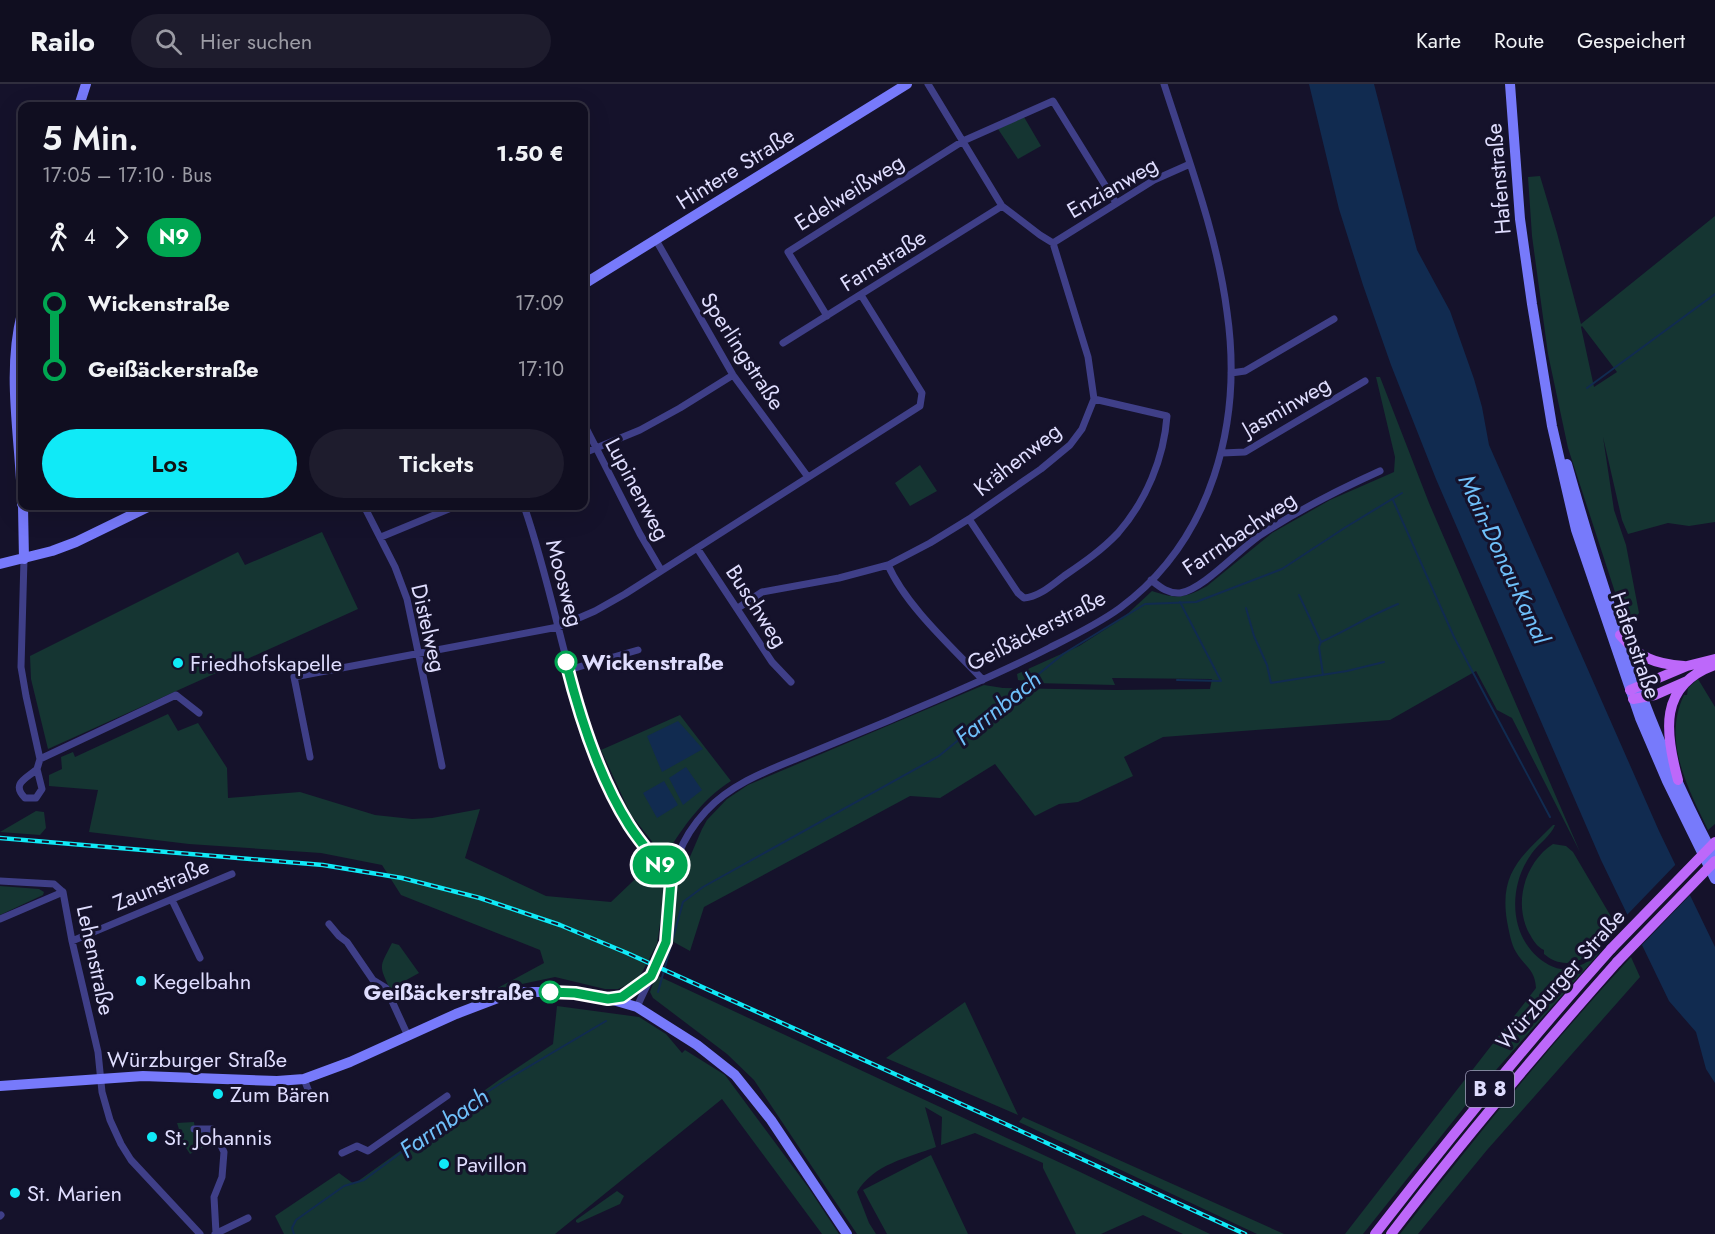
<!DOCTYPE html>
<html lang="de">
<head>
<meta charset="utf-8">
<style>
	body { margin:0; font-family:Jost,sans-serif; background:#1e1c2d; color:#f1f3f6; height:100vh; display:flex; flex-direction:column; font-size:22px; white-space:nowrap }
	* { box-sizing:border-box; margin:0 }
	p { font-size:20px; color:#9c9ca5 }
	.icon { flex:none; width:33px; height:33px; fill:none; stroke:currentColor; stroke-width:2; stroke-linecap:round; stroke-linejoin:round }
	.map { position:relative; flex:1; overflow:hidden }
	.drawer { position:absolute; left:18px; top:18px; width:570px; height:408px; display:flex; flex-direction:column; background:#100e20; border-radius:12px; box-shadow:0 6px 24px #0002,0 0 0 2px #302e3e }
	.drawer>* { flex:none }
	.badge { padding:0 12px; border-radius:20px; font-size:21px; line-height:39px }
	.map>.badge { position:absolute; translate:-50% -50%; box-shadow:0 0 0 3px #fff }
	.legs { display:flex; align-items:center; gap:9px; height:66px; padding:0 24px; font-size:20px }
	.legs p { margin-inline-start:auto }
	.summary { display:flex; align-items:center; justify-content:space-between; height:102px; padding:0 24px }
	h1 { font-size:33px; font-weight:600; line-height:45px }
	.primary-button { display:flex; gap:12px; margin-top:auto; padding:12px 24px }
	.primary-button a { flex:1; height:69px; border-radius:36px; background:#10eaf7; color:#111; font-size:24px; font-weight:600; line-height:69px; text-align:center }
	.primary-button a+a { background:#1e1c2d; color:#f1f3f6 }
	ul { padding:0 24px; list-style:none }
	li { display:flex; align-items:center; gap:21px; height:66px; font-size:22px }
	li i { display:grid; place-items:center; width:9px; height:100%; margin:0 8px; background:currentColor }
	li i::after { content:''; width:15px; height:15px; margin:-8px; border:4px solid; border-radius:50%; background:#100e20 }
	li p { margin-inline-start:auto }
	li:first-child i { background:linear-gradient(#0000 50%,currentColor 0) }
	li:last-child i { background:linear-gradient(currentColor 50%,#0000 0) }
	header { display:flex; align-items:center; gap:36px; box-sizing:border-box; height:84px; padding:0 30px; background:#100e20; border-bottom:2px solid #302e3e }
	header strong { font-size:28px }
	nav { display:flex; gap:33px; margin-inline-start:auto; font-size:21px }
	.search { width:420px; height:54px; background:#1e1c2d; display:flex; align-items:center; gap:15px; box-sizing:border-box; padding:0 21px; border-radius:33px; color:#9c9ca5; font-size:22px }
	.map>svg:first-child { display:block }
</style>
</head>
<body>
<header>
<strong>Railo</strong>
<div class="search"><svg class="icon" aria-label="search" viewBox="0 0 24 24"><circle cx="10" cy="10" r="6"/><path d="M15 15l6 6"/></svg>Hier suchen</div>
<nav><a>Karte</a><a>Route</a><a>Gespeichert</a></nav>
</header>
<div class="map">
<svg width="1715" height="1150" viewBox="0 0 1715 1150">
	<rect width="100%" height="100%" fill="#15122b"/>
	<!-- green -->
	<path fill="#153532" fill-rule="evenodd" d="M1024 33 1041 62 1018 75 998 45Z
		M1540 92 1557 149 1581 240 1715 132V438L1689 442 1668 439 1628 450 1622 436 1603 353 1614 426 1626 461 1639 529 1627 545 1568 364 1548 270 1532 152 1528 93ZM1582 242 1617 288 1594 303 1581 243Z
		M1376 293H1380L1429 419 1580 768 1512 634 1497 626 1476 587 1390 636 1163 653 1124 673 1133 692 1078 718 1059 720 1035 732 995 680 940 714 910 712 704 823 690 867 670 856 679 792 686 782 702 745 707 736 727 715 748 701 984 601 1003 604 1115 606 1210 605 1212 595 1112 594 1115 601 1034 599 1018 596 1017 590 1079 562 1123 534 1152 507C1176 515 1184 515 1207 502L1272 449 1330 416 1394 388 1395 373Z
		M920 381 937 407 910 422 895 399Z
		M322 448 358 525 48 665 31 595 30 572 238 468 245 481Z
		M1698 595 1715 623V740L1708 746C1688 704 1662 657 1684 611H1687L1688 604Z
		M168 630 178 647 198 639 227 684 228 714 300 708 375 731 412 735 432 734 480 725 465 774 546 812 611 818 650 781 661 790 664 812 657 860 638 896 618 905H605L555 893 494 906 544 879 540 866 401 811 382 781 321 769 189 760 89 748 98 706 49 702V691L62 685 61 673 73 668 75 673Z
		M680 631 731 697C704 714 687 738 670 764L658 765 631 731 601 666Z
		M36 727 44 728 46 744 40 751 0 748Z
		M1553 741H1555C1551 752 1539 759 1532 769 1506 804 1509 859 1549 881 1569 892 1588 879 1602 866L1474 1011 1363 1150H1345L1536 904C1535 885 1525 883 1516 868 1511 860 1509 847 1507 837 1499 788 1522 772 1553 741Z
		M1553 760 1566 762 1573 768 1616 841 1589 870H1586L1587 872C1572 882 1557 881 1544 870V866C1537 863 1533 856 1529 849 1513 819 1525 778 1553 760Z
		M0 802 39 805 44 808 43 811 0 831Z
		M392 859 399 861 419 889 390 905C378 880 380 883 392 859Z
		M1631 873 1640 893 1487 1066 1418 1150H1400C1474 1055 1549 962 1631 873Z
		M656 891 1078 1087 1210 1150H1183L1143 1131 1101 1150H1076L1043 1084V1079L975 1049 941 1061 942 1033 925 1023 936 1063C907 1074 874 1080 857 1108L869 1139 876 1150H857L754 996 727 970 653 914 650 908Z
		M965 918 1018 1031 886 974Z
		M557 922 639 933 666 950 682 969 685 966 725 991 808 1103 839 1150H822L722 1015 555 1150H284L275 1132 339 1089 354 1100 499 996 553 960Z
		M1023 1033 1284 1150H1257L1019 1038Z
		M194 1038 195 1045 209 1044 216 1057 190 1070 184 1061 177 1039Z
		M931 1071 968 1150H887L863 1106Z
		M617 1107 624 1112 620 1120 578 1139 576 1138V1136Z"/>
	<!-- water -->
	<path fill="#112b50" d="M1309 0H1374L1417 166 1450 227 1474 295 1482 323 1489 361 1659 747 1715 863V999L1706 985 1696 948 1669 917 1601 776 1436 395 1391 281 1363 201 1339 125Z
		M678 637 703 665 662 688 647 652Z
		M686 683 702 706 683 721 669 694Z
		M664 697 678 721 657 734 643 709Z"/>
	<!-- pier -->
	<path fill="#15122b" d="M1677 779 1692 809 1640 863 1625 833Z"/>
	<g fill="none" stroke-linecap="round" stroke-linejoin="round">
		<!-- stream -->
		<path stroke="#112b50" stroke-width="2" d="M1587 304 1715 210
			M1393 416 1454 553 1550 733
			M1299 511 1321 558 1319 563 1323 591
			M1246 524 1254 552 1267 581 1271 599 1347 587 1384 578
			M1321 558C1347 546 1371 531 1398 520
			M1177 596 1221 597 1180 518
			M658 908 683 818 703 803 939 672 1063 570 1145 520 1196 518 1282 485 1346 443 1402 409
			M294 1150 292 1144 296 1136 344 1102 364 1096 442 1038 501 999 606 937"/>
		<!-- street -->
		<path stroke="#3f3f88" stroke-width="7" d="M656 156 733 291 808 393
			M1053 159 1154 96 1190 80
			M827 232 788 168 963 57 1053 17 1116 119
			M783 259 1002 122
			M1231 289 1245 287 1334 235
			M584 340 640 450 661 486
			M584 369 640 346 680 324 733 291
			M1222 369 1245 368 1365 297
			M364 422 395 483 407 515 442 682
			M524 422C559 522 570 630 620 726 634 751 654 773 671 796
			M969 435 1018 509 1024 514C1039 513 1052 501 1064 492 1083 479 1102 466 1118 449 1146 417 1164 374 1167 332L1094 315
			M381 453 456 422
			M697 464 772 578 791 598
			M24 475 21 583 26 612 40 675 37 685 42 705 36 714H25C10 699 28 694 37 685
			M888 481C906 522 952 563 983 596
			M1151 496C1160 503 1168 510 1180 509 1203 506 1241 463 1262 450 1299 426 1340 405 1380 387
			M738 524 762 508 839 494 888 481 930 459 969 435 1041 385 1070 361 1082 345 1094 315 1088 273 1053 159 1040 151 1002 122 928 0
			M568 586 638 566
			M310 673 294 593 558 543 595 527 625 510 920 322 922 309 861 211
			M40 675 176 611 199 629
			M651 768 675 776
			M0 797 54 800 63 808 72 857 98 968 102 1008 110 1036 121 1060 131 1076 200 1150
			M172 816 200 874
			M0 835 63 808
			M329 840 339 852 347 858 373 896 386 904 408 952
			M72 857 232 790
			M612 914 622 913 649 893
			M637 923C646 902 658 881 665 860 669 849 668 835 669 823 671 784 679 756 706 727 732 699 769 686 803 672 832 660 861 648 890 636 943 613 997 591 1049 564 1073 552 1098 540 1120 524 1212 456 1243 339 1227 228 1217 150 1188 75 1164 0
			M304 995 311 1013
			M194 1045H213L224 1068 222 1093 214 1113 216 1149
			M342 1069 357 1062 368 1067 447 1012
			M0 1132 1 1131
			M215 1150 248 1134"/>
		<!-- secondary -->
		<path stroke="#777afb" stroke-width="10" d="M1510 0 1520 135 1532 220 1552 342 1576 446 1640 634 1667 697 1715 795
			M79 22 86 0
			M584 200 907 0
			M22 229C6 292 21 356 22 420
			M1567 380C1605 515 1649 650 1715 774
			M23 422 24 475
			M0 480 52 467 76 458 150 422
			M0 1002 143 992 277 997 304 995 350 978 456 930 503 912 525 908H550L575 909 613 916 637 923 697 961 735 991 771 1036 847 1150"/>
		<!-- primary -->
		<path stroke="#bd68fa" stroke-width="10" d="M1620 551C1640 574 1654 580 1684 582
			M1630 606 1687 582 1715 575
			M1633 615 1655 611 1687 597
			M1678 696C1665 649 1658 601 1715 581
			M1375 1150C1451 1052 1529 957 1611 865
			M1391 1150C1463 1056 1539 966 1617 878"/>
		<!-- rail casing -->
		<g stroke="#10eaf7" stroke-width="4.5">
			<path id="rail" d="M0 754 323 781 402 794 480 814 560 841 627 869 1001 1038 1245 1150"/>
		</g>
		<!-- rail -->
		<use href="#rail" stroke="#15122b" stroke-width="2" stroke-dasharray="7" stroke-linecap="butt"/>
		<!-- primary-bridge -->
		<path stroke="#bd68fa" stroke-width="10" d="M1611 865 1715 758
			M1617 878 1715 777"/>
	</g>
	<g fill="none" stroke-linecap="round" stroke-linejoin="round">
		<!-- line-1 casing -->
		<g stroke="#fff" stroke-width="14">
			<path id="line-1" d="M550 908 575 909 608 915 622 913 651 892 666 858 671 796C657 777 641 760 629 741 600 695 579 630 566 578"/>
		</g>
		<!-- line-1 -->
		<use href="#line-1" stroke="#00a651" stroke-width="9"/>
	</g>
	<!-- markers -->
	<g fill="#fff" stroke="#00a651" stroke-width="3">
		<circle cx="566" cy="578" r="10"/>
		<circle cx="550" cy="908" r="10"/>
	</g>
	<g fill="#10eaf7" stroke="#15122b" stroke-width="2">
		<circle cx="178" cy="579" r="6"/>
		<circle cx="141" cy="897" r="6"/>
		<circle cx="218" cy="1010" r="6"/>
		<circle cx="152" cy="1053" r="6"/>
		<circle cx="444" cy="1080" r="6"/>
		<circle cx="15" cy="1109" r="6"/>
	</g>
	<g text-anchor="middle" stroke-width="6" stroke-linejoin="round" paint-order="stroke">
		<!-- shield labels -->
		<rect fill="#15122b" stroke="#a2a0bf" stroke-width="1.5" x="1466" y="987" width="48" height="36" rx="4.5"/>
		<g font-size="21" font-weight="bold" fill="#dfddfe">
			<text x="1490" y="1012">B 8</text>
		</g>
		<!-- street labels -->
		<g font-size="22" fill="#dfddfe" stroke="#15122b">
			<text transform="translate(735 84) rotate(-32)" y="8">Hintere Straße</text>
			<text transform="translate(1498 95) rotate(-95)" y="8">Hafenstraße</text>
			<text transform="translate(1112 103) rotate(-30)" y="8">Enzianweg</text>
			<text transform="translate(849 108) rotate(-32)" y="8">Edelweißweg</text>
			<text transform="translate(883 176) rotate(-32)" y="8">Farnstraße</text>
			<text transform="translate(743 267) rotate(57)" y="8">Sperlingstraße</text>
			<text transform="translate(1286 322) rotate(-30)" y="8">Jasminweg</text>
			<text transform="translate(1017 375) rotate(-38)" y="8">Krähenweg</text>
			<text transform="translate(638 405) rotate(62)" y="8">Lupinenweg</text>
			<text transform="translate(1239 449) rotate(-34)" y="8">Farrnbachweg</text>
			<text transform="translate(565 499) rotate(75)" y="8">Moosweg</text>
			<text transform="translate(757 522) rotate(57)" y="8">Buschweg</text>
			<text transform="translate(429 544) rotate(77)" y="8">Distelweg</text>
			<text transform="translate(1036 546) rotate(-27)" y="8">Geißäckerstraße</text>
			<text transform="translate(1636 561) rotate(71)" y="8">Hafenstraße</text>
			<text transform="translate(161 800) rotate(-23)" y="8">Zaunstraße</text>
			<text transform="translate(96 876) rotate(78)" y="8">Lehenstraße</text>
			<text transform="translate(1560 895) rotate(-48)" y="8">Würzburger Straße</text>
			<text x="197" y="983">Würzburger Straße</text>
		</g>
		<!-- stop labels -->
		<g font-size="22" font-weight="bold" fill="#dfddfe" stroke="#15122b" text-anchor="start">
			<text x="582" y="586">Wickenstraße</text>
			<text x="534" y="916" text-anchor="end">Geißäckerstraße</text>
		</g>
		<!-- poi labels -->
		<g font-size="22" fill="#dfddfe" stroke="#15122b" text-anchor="start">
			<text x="190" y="587">Friedhofskapelle</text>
			<text x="153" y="905">Kegelbahn</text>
			<text x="230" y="1018">Zum Bären</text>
			<text x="164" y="1061">St. Johannis</text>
			<text x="456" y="1088">Pavillon</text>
			<text x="27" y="1117">St. Marien</text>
		</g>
		<!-- water labels -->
		<g font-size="24" font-style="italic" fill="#6fc0fa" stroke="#15122b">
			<text transform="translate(1504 475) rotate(65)" y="8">Main-Donau-Kanal</text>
			<text transform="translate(998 624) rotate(-39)" y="8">Farrnbach</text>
			<text transform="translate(444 1039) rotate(-35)" y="8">Farrnbach</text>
		</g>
	</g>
</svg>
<b class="badge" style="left:660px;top:781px;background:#00a651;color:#fff">N9</b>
<section class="drawer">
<div class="summary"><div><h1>5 Min.</h1><p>17:05 – 17:10 · Bus</p></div><b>1.50 €</b></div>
<div class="legs"><svg class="icon" aria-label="walk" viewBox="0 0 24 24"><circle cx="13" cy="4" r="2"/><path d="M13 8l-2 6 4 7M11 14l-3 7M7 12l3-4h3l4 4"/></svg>4<svg class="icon" aria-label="forward" viewBox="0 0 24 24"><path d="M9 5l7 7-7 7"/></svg><b class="badge" style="background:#00a651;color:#fff">N9</b></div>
<ul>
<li><i style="color:#00a651"></i><b>Wickenstraße</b><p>17:09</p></li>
<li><i style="color:#00a651"></i><b>Geißäckerstraße</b><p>17:10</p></li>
</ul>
<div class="primary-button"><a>Los</a><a>Tickets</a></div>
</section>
</div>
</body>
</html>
